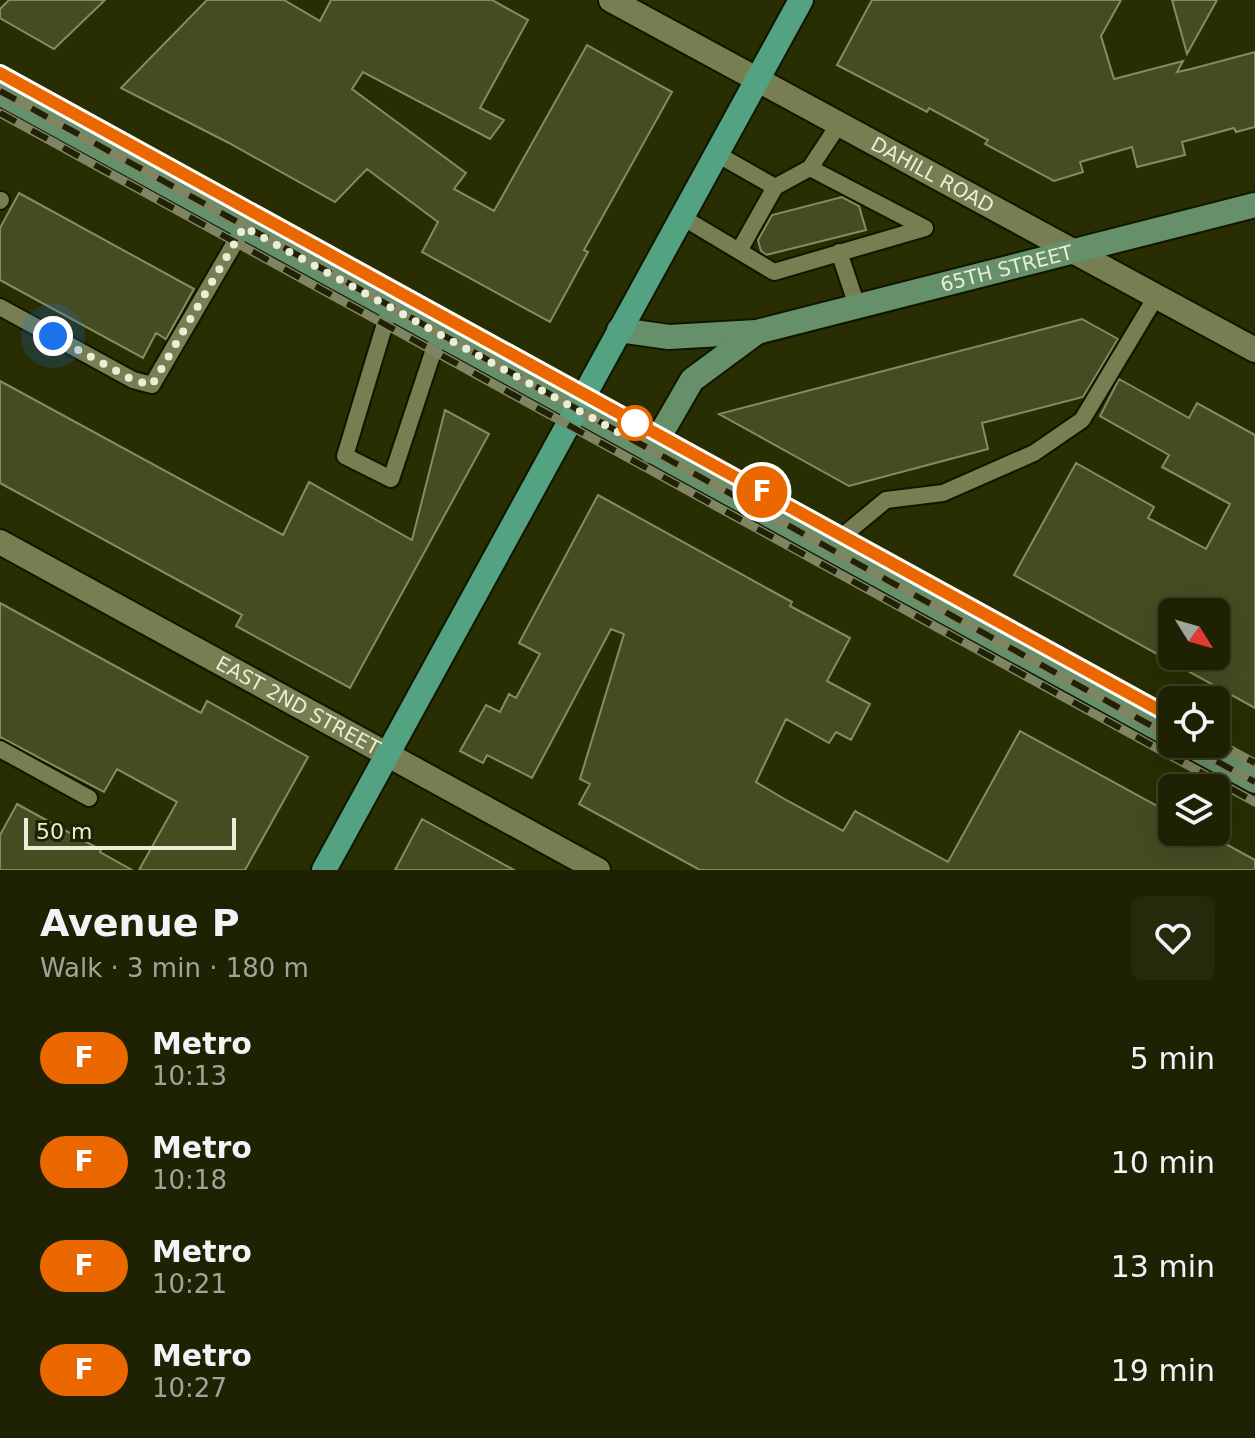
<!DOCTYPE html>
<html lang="en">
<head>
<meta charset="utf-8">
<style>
	body { margin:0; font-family:"DejaVu Sans",sans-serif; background:#262a0c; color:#f1f3f6; height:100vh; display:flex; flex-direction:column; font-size:30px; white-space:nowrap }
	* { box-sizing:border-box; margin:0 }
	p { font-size:26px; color:#a1a499 }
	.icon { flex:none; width:44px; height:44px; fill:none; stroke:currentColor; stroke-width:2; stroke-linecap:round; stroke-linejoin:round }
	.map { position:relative; height:870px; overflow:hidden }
	.sheet { display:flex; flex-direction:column; background:#1e2202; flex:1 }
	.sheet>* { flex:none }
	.badge { padding:0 16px; border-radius:26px; font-size:28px; line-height:52px }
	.needle { width:52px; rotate:127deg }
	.controls { position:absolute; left:1158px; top:598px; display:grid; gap:16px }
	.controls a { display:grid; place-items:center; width:72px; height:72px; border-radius:12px; background:#1e2202; box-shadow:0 8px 32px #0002,0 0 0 2px #3c3f24; font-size:40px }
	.scale { position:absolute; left:24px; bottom:20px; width:212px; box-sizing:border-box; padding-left:8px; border:4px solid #e9eed6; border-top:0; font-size:22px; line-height:28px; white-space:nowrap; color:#e9eed6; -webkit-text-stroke:6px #1f2304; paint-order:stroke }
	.you { position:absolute; width:40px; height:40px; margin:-20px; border:6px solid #fff; border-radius:50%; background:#1a73e8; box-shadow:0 0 0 12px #1a73e833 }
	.map>.badge { position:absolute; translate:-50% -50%; box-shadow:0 0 0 4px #fff }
	.round { display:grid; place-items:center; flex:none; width:84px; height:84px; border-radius:12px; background:#262a0c }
	.headline { display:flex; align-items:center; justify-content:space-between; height:136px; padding:0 40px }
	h1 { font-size:38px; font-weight:700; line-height:60px }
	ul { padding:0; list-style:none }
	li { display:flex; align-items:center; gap:24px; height:104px; padding:0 40px }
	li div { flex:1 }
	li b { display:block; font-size:30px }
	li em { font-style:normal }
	li .badge { min-width:88px; font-weight:700; text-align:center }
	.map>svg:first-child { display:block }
</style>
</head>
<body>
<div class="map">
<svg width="1255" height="870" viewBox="0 0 1255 870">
	<rect width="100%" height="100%" fill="#282e02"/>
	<!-- building -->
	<path fill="#454c22" stroke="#848d61" stroke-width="2" fill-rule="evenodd" d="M9 0H105L54 49 0 18V9Z
		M207 0H284L320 21 331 0H492L528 20 480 108 504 120 490 139 363 72 352 89 466 173 454 189 494 211 587 45 672 92 584 250 588 252 550 322 422 252 438 222 367 169 335 202 229 143 121 88Z
		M872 0H1121L1101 36 1114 79 1183 61 1177 72 1191 69 1255 52V127L1236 132 1234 128 1182 142 1185 155 1137 167 1132 147 1080 162 1083 172 1054 181 985 144 988 140 964 127 929 108 927 112 837 65Z
		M1172 0H1217L1187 54Z
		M19 193 194 289 166 339 156 333 143 358 0 280V228Z
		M842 197 859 206 866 230 766 255 761 251 758 240 772 215Z
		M1082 319 1118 339 1083 397 982 423 988 449 849 486 719 414Z
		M1119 379 1189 418 1197 403 1255 435V708L1014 575 1076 463 1154 507 1148 518 1206 549 1230 504 1162 467 1169 455 1100 416ZM1172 612H1216V656H1172Z
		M0 381 283 535 309 482 412 540 445 410 489 434 350 688 236 626 242 615 0 483Z
		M598 495 770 590 792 602 790 606 850 638 827 681 870 704 851 740 836 732 829 743 786 719 756 782 786 800 843 831 855 811 948 862 1020 731 1172 814V832H1204L1255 860V870H700L579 804 590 784 580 779 624 634 611 629 532 778 487 755 483 763 460 751 486 705 500 712 509 694 516 698 540 654 519 643Z
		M0 603 201 713 207 701 308 757 245 870H139L177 802 117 769 104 792 0 737Z
		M17 804 101 850 100 852 132 870H0V835Z
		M422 819 514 870H395Z"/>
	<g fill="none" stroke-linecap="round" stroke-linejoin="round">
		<!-- lane casing -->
		<g stroke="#111500" stroke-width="20">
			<path id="lane" d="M717 154 775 187 810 168 839 124
				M810 168 925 228
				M0 201 1 200
				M682 217 774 272 925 228
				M739 251 775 187
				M839 252 857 306
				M0 307 133 380 152 385 244 227
				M390 307 345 456 391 479 439 334
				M828 548 886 500 943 493 1034 453 1082 420 1157 295
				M0 749 89 798"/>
		</g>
		<!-- street casing -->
		<g stroke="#111500" stroke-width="28">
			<g id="street">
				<path id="s1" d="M611 0 1255 350"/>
				<path id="s2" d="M0 542 598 870"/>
			</g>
		</g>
		<!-- secondary casing -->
		<g stroke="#111500" stroke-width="28">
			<g id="secondary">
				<path d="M0 93 1172 736"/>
				<path id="s3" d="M619 330 669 337 757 332 1255 205"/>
				<path d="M651 451 692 380 757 332"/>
				<path d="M1187 744 1255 781"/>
			</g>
		</g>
		<!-- primary casing -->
		<g stroke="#111500" stroke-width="28">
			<path id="primary" d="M324 870 801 0"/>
		</g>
		<!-- lane -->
		<use href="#lane" stroke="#767e52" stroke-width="16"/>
		<!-- street -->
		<use href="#street" stroke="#767e52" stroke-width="24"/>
		<!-- secondary -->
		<use href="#secondary" stroke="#65906a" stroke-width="24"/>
		<!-- primary -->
		<use href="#primary" stroke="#53a382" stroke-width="24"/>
		<!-- rail casing -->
		<g stroke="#7f8562" stroke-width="9">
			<path id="rail" d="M0 73 1172 718
				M0 91 1172 737
				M0 113 1255 802
				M1216 742 1255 763
				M1185 744 1255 782"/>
		</g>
		<!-- rail -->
		<use href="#rail" stroke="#1f2304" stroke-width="6" stroke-dasharray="18" stroke-linecap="butt"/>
	</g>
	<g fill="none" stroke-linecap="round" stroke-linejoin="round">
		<!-- line casing -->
		<g stroke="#fff" stroke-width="18">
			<path id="line" d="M0 73 1172 717"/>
		</g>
		<!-- line -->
		<use href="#line" stroke="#eb6800" stroke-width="12"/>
		<!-- walk -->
		<path stroke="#e9eed6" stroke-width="8" stroke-dasharray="0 14.4" d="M53 336 133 380 152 385 244 227 627 437 635 423"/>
	</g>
	<!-- markers -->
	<circle fill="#fff" stroke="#eb6800" stroke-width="4" cx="635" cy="423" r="16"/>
	<g text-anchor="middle" stroke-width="8" stroke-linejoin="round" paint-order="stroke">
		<!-- street labels -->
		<g font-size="20" fill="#e9eed6" stroke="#1f2304">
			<text dy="7" stroke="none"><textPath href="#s1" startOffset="366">DAHILL ROAD</textPath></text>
			<text dy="7" stroke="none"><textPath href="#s3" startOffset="396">65TH STREET</textPath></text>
			<text dy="7" stroke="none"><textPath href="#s2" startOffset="340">EAST 2ND STREET</textPath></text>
		</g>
	</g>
</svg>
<div class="controls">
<a><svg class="needle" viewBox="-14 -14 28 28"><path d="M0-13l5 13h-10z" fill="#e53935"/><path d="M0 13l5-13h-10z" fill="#a1a499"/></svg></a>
<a><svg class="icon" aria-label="locate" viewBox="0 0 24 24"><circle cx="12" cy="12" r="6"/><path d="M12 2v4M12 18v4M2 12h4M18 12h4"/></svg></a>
<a><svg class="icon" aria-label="layers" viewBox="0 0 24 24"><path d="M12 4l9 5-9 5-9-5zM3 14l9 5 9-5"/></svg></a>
</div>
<div class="scale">50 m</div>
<div class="you" style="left:53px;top:336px"></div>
<b class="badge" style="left:762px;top:492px;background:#eb6800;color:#fff">F</b>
</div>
<section class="sheet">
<div class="headline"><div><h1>Avenue P</h1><p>Walk · 3 min · 180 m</p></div><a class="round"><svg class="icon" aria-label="heart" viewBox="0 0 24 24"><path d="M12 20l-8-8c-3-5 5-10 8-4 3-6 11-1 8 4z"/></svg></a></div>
<ul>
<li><span class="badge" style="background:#eb6800;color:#fff">F</span><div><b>Metro</b><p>10:13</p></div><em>5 min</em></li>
<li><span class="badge" style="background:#eb6800;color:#fff">F</span><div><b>Metro</b><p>10:18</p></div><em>10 min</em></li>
<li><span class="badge" style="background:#eb6800;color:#fff">F</span><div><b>Metro</b><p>10:21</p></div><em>13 min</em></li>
<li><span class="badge" style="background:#eb6800;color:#fff">F</span><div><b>Metro</b><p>10:27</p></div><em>19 min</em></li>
</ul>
</section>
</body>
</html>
